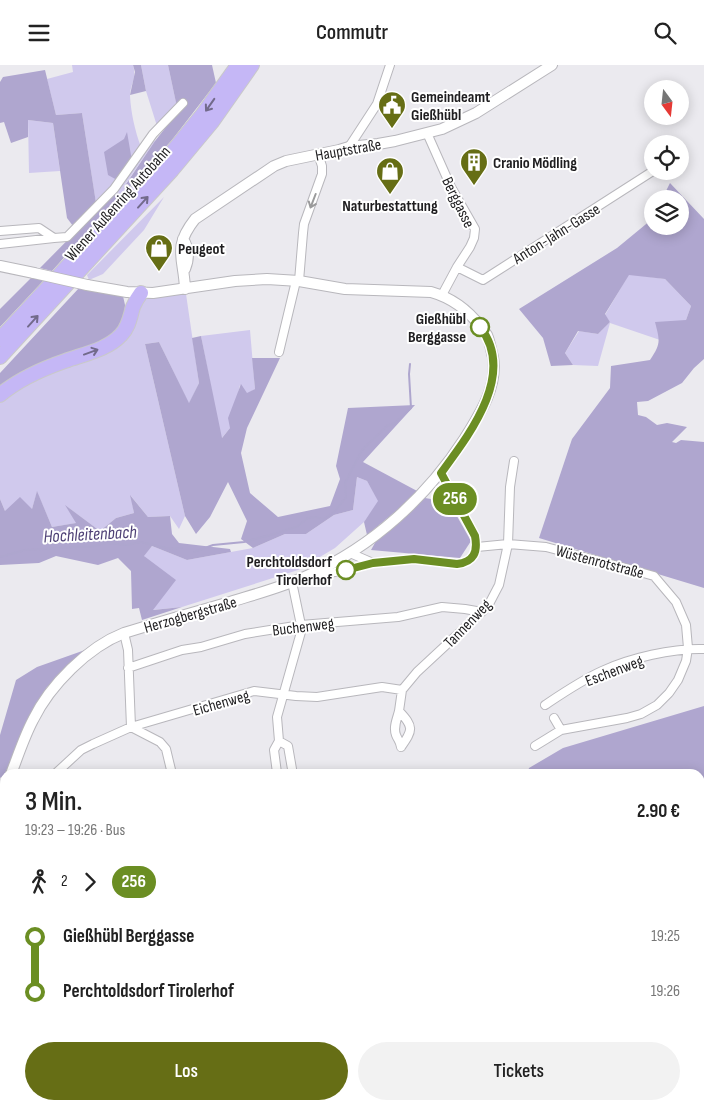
<!DOCTYPE html>
<html lang="de">
<head>
<meta charset="utf-8">
<style>
	body { margin:0; font-family:"Sofia Sans Condensed",sans-serif; background:#f2f2f2; color:#222; height:100vh; display:flex; flex-direction:column; font-size:19px; white-space:nowrap }
	* { box-sizing:border-box; margin:0 }
	p { font-size:16px; color:#767676 }
	.icon { flex:none; width:28px; height:28px; fill:none; stroke:currentColor; stroke-width:2; stroke-linecap:round; stroke-linejoin:round }
	.map { position:relative; flex:1; overflow:hidden }
	.side { position:absolute; left:0px; top:704px; width:705px; height:341px; display:flex; flex-direction:column; background:#fff; border-radius:15px 15px 0 0; box-shadow:0 2px 12px #0003 }
	.side>* { flex:none }
	.badge { padding:0 10px; border-radius:16px; font-size:18px; line-height:32px }
	.needle { width:32px; rotate:165deg }
	.fabs { position:absolute; left:644px; top:15px; display:grid; gap:10px }
	.fabs a { display:grid; place-items:center; width:45px; height:45px; border-radius:50%; background:#fff; box-shadow:0 2px 12px #0003; font-size:25px }
	.map>.badge { position:absolute; translate:-50% -50%; box-shadow:0 0 0 2px #fff }
	.legs { display:flex; align-items:center; gap:8px; height:55px; padding:0 25px; font-size:16px }
	.legs p { margin-inline-start:auto }
	.overview { display:flex; align-items:center; justify-content:space-between; height:85px; padding:0 25px }
	h1 { font-size:28px; font-weight:600; line-height:38px }
	.action { display:flex; gap:10px; margin-top:auto; padding:10px 25px }
	.action a { flex:1; height:58px; border-radius:30px; background:#666e15; color:#fff; font-size:20px; font-weight:600; line-height:58px; text-align:center }
	.action a+a { background:#f2f2f2; color:#222 }
	ul { padding:0 25px; list-style:none }
	li { display:flex; align-items:center; gap:18px; height:55px; font-size:19px }
	li i { display:grid; place-items:center; width:8px; height:100%; margin:0 6px; background:currentColor }
	li i::after { content:''; width:12px; height:12px; margin:-6px; border:4px solid; border-radius:50%; background:#fff }
	li p { margin-inline-start:auto }
	li:first-child i { background:linear-gradient(#0000 50%,currentColor 0) }
	li:last-child i { background:linear-gradient(currentColor 50%,#0000 0) }
	header { display:flex; justify-content:space-between; align-items:center; height:65px; padding:0 25px; background:#fff; font-size:22px; font-weight:600 }
	.map>svg:first-child { display:block }
</style>
</head>
<body>
<header><svg class="icon" aria-label="menu" viewBox="0 0 24 24"><path d="M4 6h16M4 12h16M4 18h16"/></svg>Commutr<svg class="icon" aria-label="search" viewBox="0 0 24 24"><circle cx="10" cy="10" r="6"/><path d="M15 15l6 6"/></svg></header>
<div class="map">
<svg width="704" height="1044" viewBox="0 0 704 1044">
	<rect width="100%" height="100%" fill="#ebeaef"/>
	<!-- green -->
	<path fill="#d0c9ed" d="M72 0H133C137 14 130 19 130 31 131 48 135 66 141 82L151 75 155 76 124 121 126 126 121 131 117 126 97 145 82 48 56 50 47 14 73 7Z
		M141 0H168L177 42 157 61 146 26Z
		M28 55 53 58 60 106 29 108Z
		M164 132 144 165 103 209 89 215 87 210Z
		M629 209 665 214 691 241 686 255 660 275 610 258 598 301 573 300 565 288 579 266 598 269 610 257 605 250Z
		M186 229 199 318 189 339 159 277 145 279 185 451 179 464 170 451 148 452 131 431 134 448 116 453 100 466 66 441 77 458 52 462 37 427 32 444 5 446 0 434V338L14 325 46 310 100 289 143 234Z
		M250 265 255 324 247 329 240 320 230 363 221 374 201 271Z
		M357 412 367 416 379 436 364 457 335 483 298 505 182 542 152 545 144 490 152 481 187 495 253 483 285 469H306L334 450 353 445Z"/>
	<!-- forest -->
	<path fill="#afa6cf" d="M133 0H141L146 26 130 30 135 7Z
		M168 0H212L216 18 172 75 126 126 124 122 155 76 178 47Z
		M45 5 56 50 82 48 96 138 73 161 67 153 53 58 28 55V72L11 78 4 57 0 58V17L3 12Z
		M127 67 132 96 117 115 108 110 104 87 124 74Z
		M670 118 704 154V294L694 303 682 318 648 336 637 337 638 350 646 352 657 360 667 358 687 362 672 377 676 378 681 375 704 377V523L539 473 572 374 610 323 611 301 650 295C661 279 660 276 655 257L686 255 691 241 665 214 629 210 605 249 610 257 598 269 578 266 565 288 573 300 551 301 543 273 519 244 617 183 651 155 652 152V161H680V134H662Z
		M116 126 121 131 117 135 114 137 52 206 40 203Z
		M32 212 44 215 0 262V244Z
		M79 223 123 231 125 240 124 255 114 269 98 279 0 322V308Z
		M201 271 222 373 230 363 228 353 241 319 247 328 255 324 252 293H280L247 363 241 388 250 428 278 452 330 441 340 414 336 401 348 343 415 340 363 397 419 427 367 470 364 457 378 436 367 416 357 412 353 445 334 450 306 469H285L253 483 241 474 247 456 228 417 210 452 196 469 185 451 145 279 159 277 189 338 199 318 192 273Z
		M37 426 52 462 76 458 65 440 100 466 116 453 134 448 130 430 148 452 170 451 172 469 179 478 230 484 231 487 187 495 152 481 144 491 176 515 153 545 182 542 142 555 139 543 132 544 131 506 118 493 98 500 56 491 39 498 0 500V434L5 446 20 432 32 444Z
		M425 433 449 437 471 476 460 493 371 485 376 476Z
		M85 585 47 622 4 710 0 713V670L16 615 37 602Z
		M704 641V1044H441L440 1040H700V709H527L529 703 563 683Z"/>
	<g fill="none" stroke-linecap="round" stroke-linejoin="round">
		<!-- stream -->
		<path stroke="#aea6ce" stroke-width="2" d="M194 487 213 480 244 477 274 469 298 461 308 453 315 452 324 454 334 447 346 432 345 418 362 385 387 361 395 358 411 343 409 309 410 299
			M0 492 25 485 79 482H90L107 478 127 480 141 477 170 484 182 483"/>
		<!-- street casing -->
		<g stroke="#b8b7bc" stroke-width="10">
			<path id="street" d="M427 68 451 122 475 164 474 173 470 182 457 202 442 230
				M349 82 377 39 390 0
				M0 166 39 163 54 173 0 179
				M54 173 67 172 114 124 153 69 183 38
				M457 202 483 215 653 106
				M299 216 303 168 304 159 322 109V101L318 89
				M279 287 296 216
				M477 482 508 479 546 482 618 501 654 511 676 537 686 560 688 583 686 596 678 615 669 628 657 640 641 649 627 653 561 665 554 653
				M350 488 373 498
				M312 510 335 507 373 498 414 494 457 499C474 497 478 487 475 471L441 408
				M292 517 301 560V567L277 652 279 676 288 681 292 704
				M124 568 128 585 131 662 160 677 166 684 172 709
				M128 603 182 585 201 582 245 569 301 560 398 552 442 542 465 544 482 547
				M545 640C563 628 582 615 602 606 630 593 673 583 704 584
				M399 646C397 654 393 662 396 670 398 675 400 676 401 682
				M535 681 561 665
				M401 682C413 665 414 662 399 646L402 625 417 607 488 541 499 520 508 479 510 422 514 396
				M277 708 274 685 279 676
				M55 709 81 685 93 679 131 662 254 626 296 631 317 632 382 622 402 625
				M0 1024 5 1021"/>
		</g>
		<!-- secondary casing -->
		<g stroke="#b8b7bc" stroke-width="12">
			<path id="secondary" d="M183 174C189 183 189 194 185 204
				M0 201 34 208
				M185 224C184 193 172 183 195 154L274 101 286 96 339 85 349 82 378 79 395 76 442 64 476 48 552 0
				M11 709C18 691 24 672 33 655 50 620 88 582 124 568 159 557 195 547 230 537 256 529 283 522 309 510 373 481 427 432 465 373 480 349 498 321 493 292 491 285 490 277 487 270 485 267 482 264 480 261 467 244 452 233 431 227L345 224 299 216 267 214 235 216 153 228 127 227 87 220
				M0 733 5 723"/>
		</g>
		<!-- highway casing -->
		<g stroke="#c9c9c9" stroke-width="16">
			<path id="highway" d="M0 274 165 96 203 49 238 0
				M0 292 172 105 212 57 252 0
				M0 330C19 314 42 304 65 296 84 289 107 285 121 270 129 262 130 252 133 242 135 237 138 232 141 228"/>
		</g>
		<!-- street -->
		<use href="#street" stroke="#fff" stroke-width="8"/>
		<!-- secondary -->
		<use href="#secondary" stroke="#fff" stroke-width="10"/>
		<!-- highway -->
		<use href="#highway" stroke="#c5b7f6" stroke-width="14"/>
		<!-- secondary-bridge casing -->
		<g stroke="#b8b7bc" stroke-width="12" stroke-linecap="butt">
			<path id="secondary-bridge" d="M34 208 87 220"/>
		</g>
		<!-- secondary-bridge -->
		<use href="#secondary-bridge" stroke="#fff" stroke-width="10"/>
	</g>
	<!-- one-way arrows -->
	<defs><path id="oneway-shaft" d="M-6 0H5M1.5-3L5.5 0L1.5 3" fill="none" stroke-width="1.6" stroke-linecap="round" stroke-linejoin="round" transform="scale(1.25)"/></defs>
	<g stroke="#726a8b">
		<use href="#oneway-shaft" transform="translate(210 40) rotate(125)"/>
		<use href="#oneway-shaft" transform="translate(143 137) rotate(-48)"/>
		<use href="#oneway-shaft" transform="translate(33 256) rotate(-48)"/>
		<use href="#oneway-shaft" transform="translate(91 287) rotate(-20)"/>
	</g>
	<use stroke="#9a9a9b" href="#oneway-shaft" transform="translate(313 136) rotate(111)"/>
	<g fill="none" stroke-linecap="round" stroke-linejoin="round">
		<!-- line-1 casing -->
		<g stroke="#fff" stroke-width="11">
			<path id="line-1" d="M346 505 373 498 414 494 457 499C474 497 478 487 475 471L441 408C469 370 517 309 480 262"/>
		</g>
		<!-- line-1 -->
		<use href="#line-1" stroke="#6b8e23" stroke-width="8"/>
	</g>
	<!-- icons -->
	<defs>
		<g id="civic-pin" transform="scale(1.4375)"><path d="M0 17L-7.5 6A9.5 9.5 0 1 1 7.5 6Z" fill="#666e15" stroke="#fff"/><path d="M-.6-6.5H3V-4.5H.6V-3L4-1V1h2V6H-6V1h2V-1L-.6-3ZM-1.2 2.5V6h2.4V2.5Z" fill="#fff"/></g>
		<g id="building-pin" transform="scale(1.4375)"><path d="M0 17L-7.5 6A9.5 9.5 0 1 1 7.5 6Z" fill="#666e15" stroke="#fff"/><path d="M-4-6H4V6H1V3H-1V6H-4ZM-2.5-4.3h1.7v1.8h-1.7ZM.8-4.3h1.7v1.8H.8ZM-2.5-1h1.7V.8h-1.7ZM.8-1h1.7V.8H.8Z" fill="#fff"/></g>
		<g id="shop-pin" transform="scale(1.4375)"><path d="M0 17L-7.5 6A9.5 9.5 0 1 1 7.5 6Z" fill="#666e15" stroke="#fff"/><path d="M-5-2.5h2.3a2.7 3.5 0 0 1 5.4 0H5L5.5 6h-11ZM-1.5-2.5h3a1.5 2.3 0 0 0-3 0Z" fill="#fff"/></g>
	</defs>
	<g fill-rule="evenodd">
		<use href="#civic-pin" x="392" y="40"/>
		<use href="#building-pin" x="474" y="97"/>
		<use href="#shop-pin" x="390" y="106"/>
		<use href="#shop-pin" x="159" y="183"/>
	</g>
	<!-- markers -->
	<g fill="#fff" stroke="#6b8e23" stroke-width="2.5">
		<circle cx="480" cy="262" r="9"/>
		<circle cx="346" cy="505" r="9"/>
	</g>
	<g text-anchor="middle" stroke-width="4" stroke-linejoin="round" paint-order="stroke">
		<!-- poi labels -->
		<g font-size="16" font-weight="bold" fill="#1f1e20" stroke="#fff" text-anchor="start">
			<text x="411" y="37">Gemeindeamt<tspan x="411" dy="18">Gießhübl</tspan></text>
			<text x="493" y="103">Cranio Mödling</text>
			<text x="390" y="146" text-anchor="middle">Naturbestattung</text>
			<text x="178" y="189">Peugeot</text>
		</g>
		<!-- street labels -->
		<g font-size="16" fill="#1f1e20" stroke="#fff">
			<text transform="translate(348 84) rotate(-10)" y="6">Hauptstraße</text>
			<text transform="translate(459 137) rotate(64)" y="6">Berggasse</text>
			<text transform="translate(117 138) rotate(-48)" y="6">Wiener Außenring Autobahn</text>
			<text transform="translate(556 168) rotate(-32)" y="6">Anton-Jahn-Gasse</text>
			<text transform="translate(600 496) rotate(15)" y="6">Wüstenrotstraße</text>
			<text transform="translate(190 549) rotate(-16)" y="6">Herzogbergstraße</text>
			<text transform="translate(467 558) rotate(-46)" y="6">Tannenweg</text>
			<text transform="translate(303 561) rotate(-7)" y="6">Buchenweg</text>
			<text transform="translate(614 605) rotate(-21)" y="6">Eschenweg</text>
			<text transform="translate(221 637) rotate(-16)" y="6">Eichenweg</text>
		</g>
		<!-- stop labels -->
		<g font-size="16" font-weight="bold" fill="#1f1e20" stroke="#fff" text-anchor="end">
			<text x="466" y="259">Gießhübl<tspan x="466" dy="18">Berggasse</tspan></text>
			<text x="332" y="502">Perchtoldsdorf<tspan x="332" dy="18">Tirolerhof</tspan></text>
		</g>
		<!-- water labels -->
		<g font-size="18" font-style="italic" fill="#4f4176" stroke="#fff">
			<text transform="translate(90 469) rotate(-3)" y="6">Hochleitenbach</text>
		</g>
	</g>
</svg>
<div class="fabs">
<a><svg class="needle" viewBox="-14 -14 28 28"><path d="M0-13l5 13h-10z" fill="#e53935"/><path d="M0 13l5-13h-10z" fill="#767676"/></svg></a>
<a><svg class="icon" aria-label="locate" viewBox="0 0 24 24"><circle cx="12" cy="12" r="6"/><path d="M12 2v4M12 18v4M2 12h4M18 12h4"/></svg></a>
<a><svg class="icon" aria-label="layers" viewBox="0 0 24 24"><path d="M12 4l9 5-9 5-9-5zM3 14l9 5 9-5"/></svg></a>
</div>
<b class="badge" style="left:455px;top:434px;background:#6b8e23;color:#fff">256</b>
<section class="side">
<div class="overview"><div><h1>3 Min.</h1><p>19:23 – 19:26 · Bus</p></div><b>2.90 €</b></div>
<div class="legs"><svg class="icon" aria-label="walk" viewBox="0 0 24 24"><circle cx="13" cy="4" r="2"/><path d="M13 8l-2 6 4 7M11 14l-3 7M7 12l3-4h3l4 4"/></svg>2<svg class="icon" aria-label="forward" viewBox="0 0 24 24"><path d="M9 5l7 7-7 7"/></svg><b class="badge" style="background:#6b8e23;color:#fff">256</b></div>
<ul>
<li><i style="color:#6b8e23"></i><b>Gießhübl Berggasse</b><p>19:25</p></li>
<li><i style="color:#6b8e23"></i><b>Perchtoldsdorf Tirolerhof</b><p>19:26</p></li>
</ul>
<div class="action"><a>Los</a><a>Tickets</a></div>
</section>
</div>
</body>
</html>
